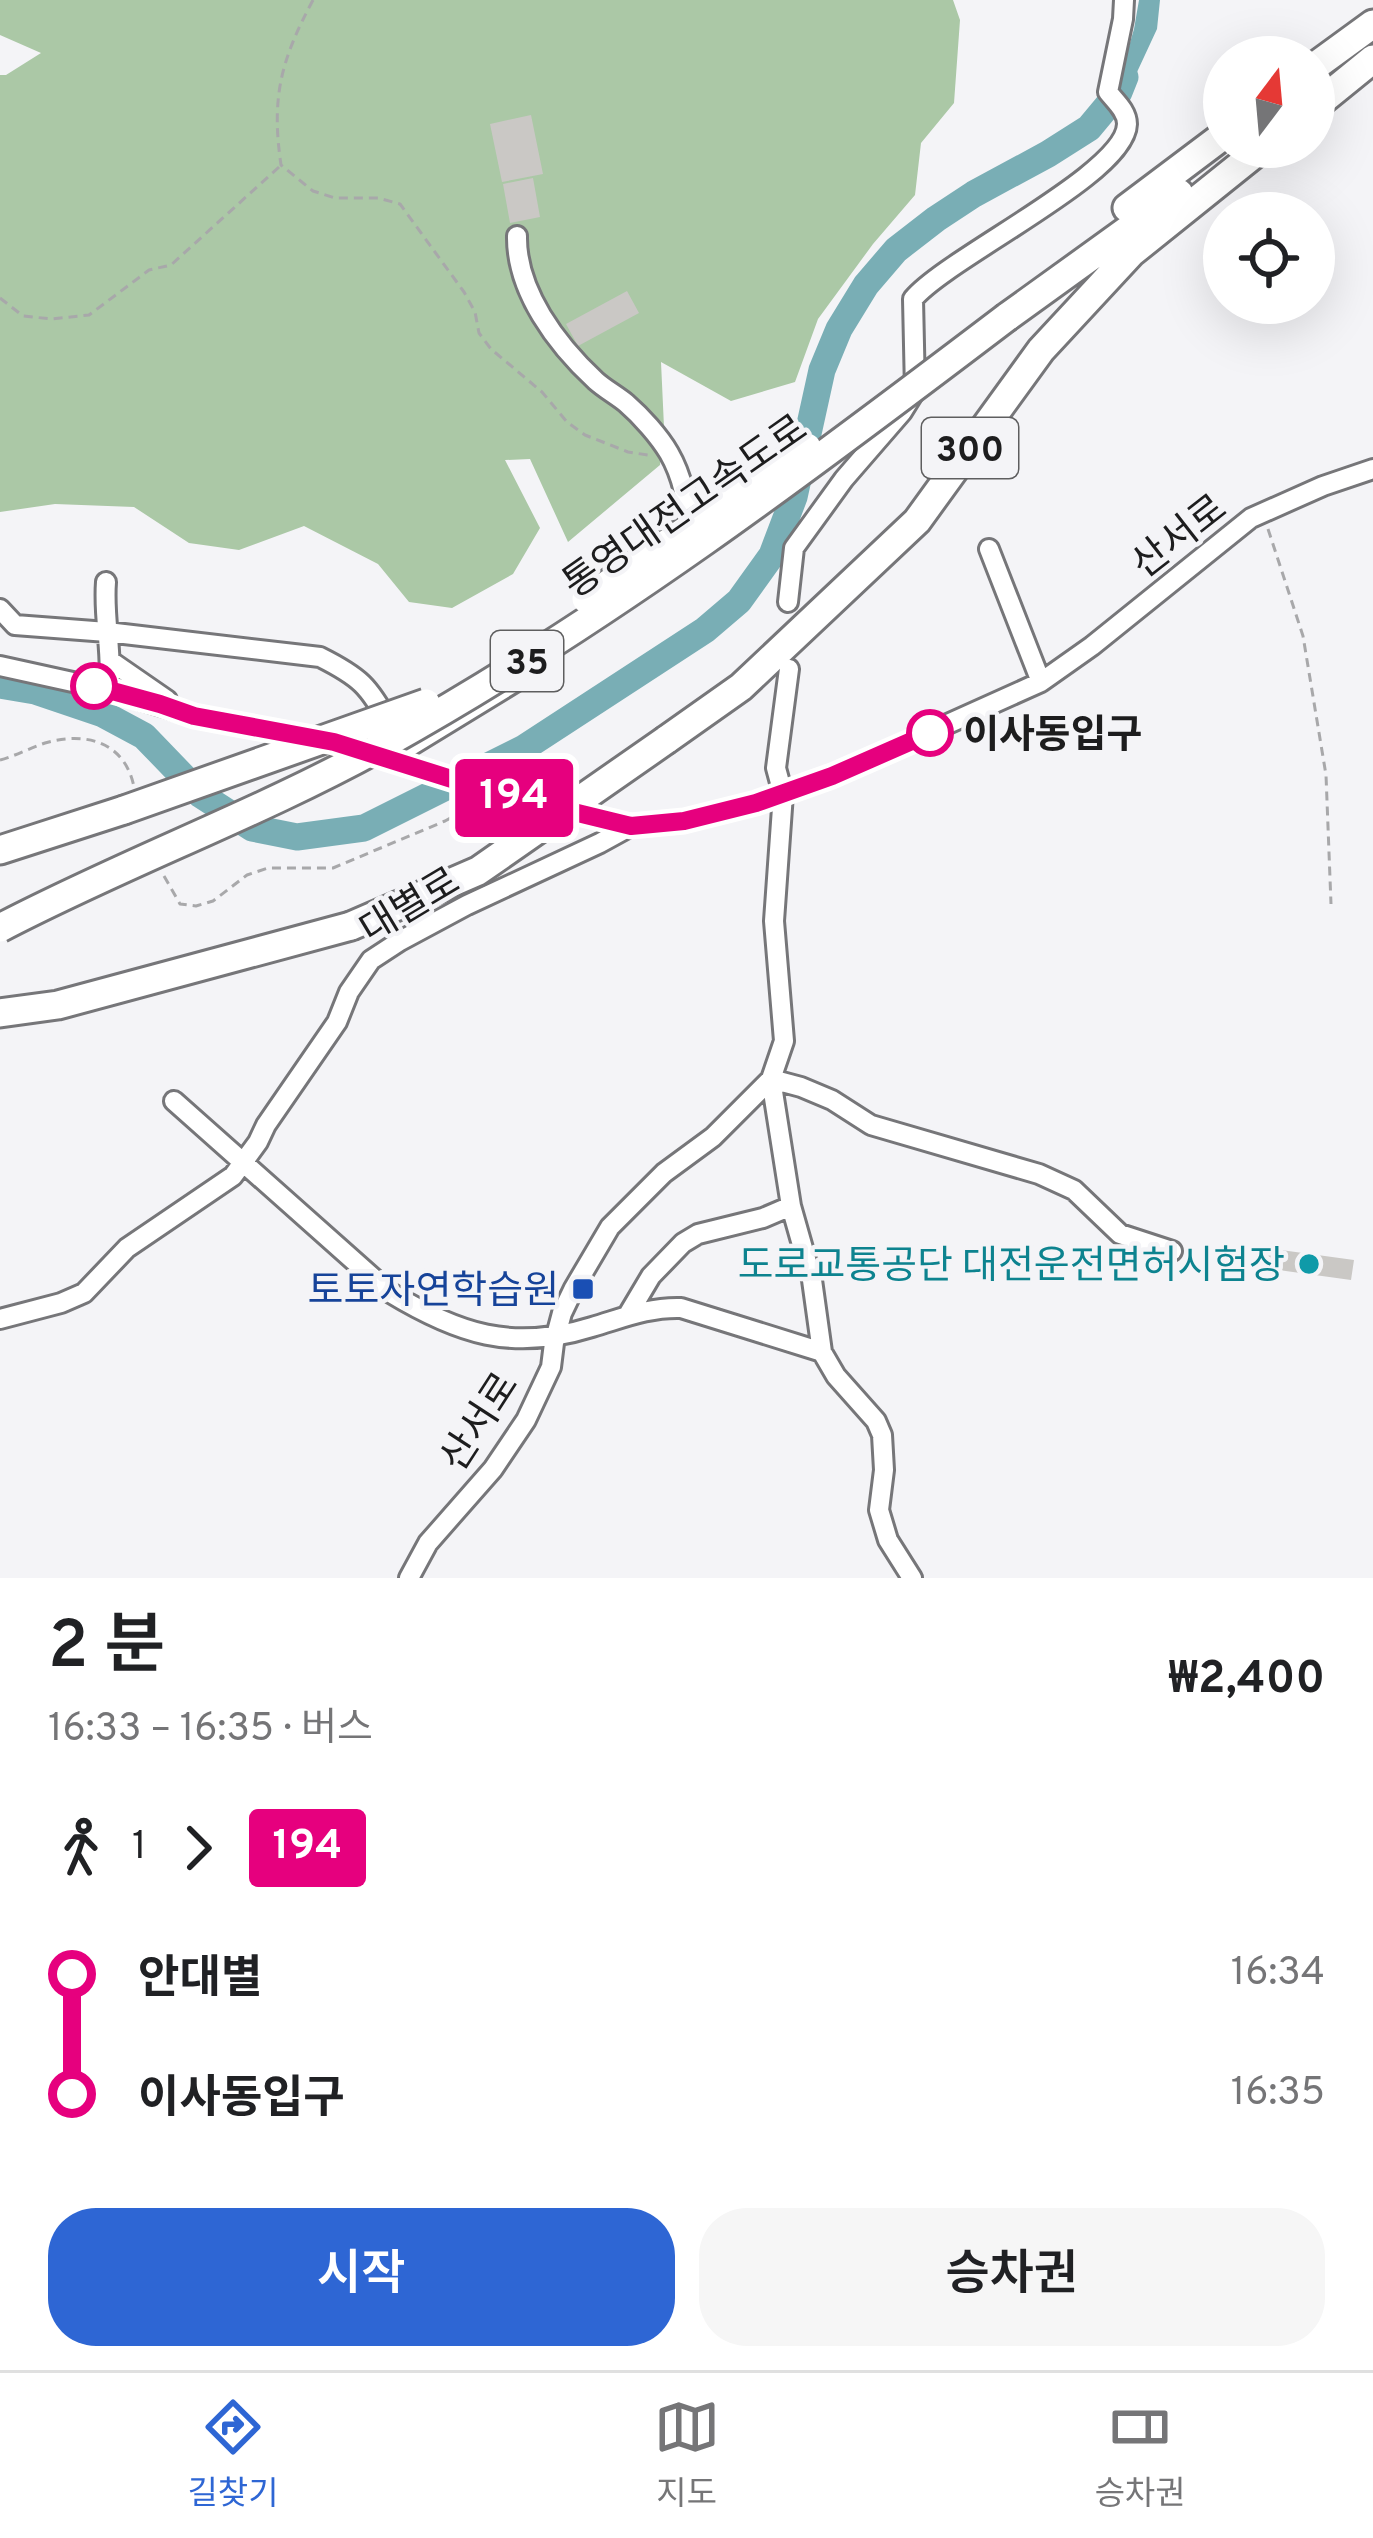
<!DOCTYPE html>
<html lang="ko">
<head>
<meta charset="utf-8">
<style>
	body { margin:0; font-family:Overpass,"Noto Sans KR",sans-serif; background:#f6f6f6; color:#202124; height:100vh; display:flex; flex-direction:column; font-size:45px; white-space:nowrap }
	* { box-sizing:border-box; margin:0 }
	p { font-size:39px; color:#757577 }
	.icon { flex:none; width:66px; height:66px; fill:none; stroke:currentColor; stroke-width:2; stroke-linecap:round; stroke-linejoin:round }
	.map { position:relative; height:1578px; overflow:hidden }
	.side { display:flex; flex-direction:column; background:#fff; flex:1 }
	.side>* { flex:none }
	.badge { padding:0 24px; border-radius:9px; font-size:42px; line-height:78px }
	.needle { width:78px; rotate:16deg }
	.controls { position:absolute; left:1203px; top:36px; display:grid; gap:24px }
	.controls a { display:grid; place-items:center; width:132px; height:132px; border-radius:50%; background:#fff; box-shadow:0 12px 48px #0002; font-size:60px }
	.map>.badge { position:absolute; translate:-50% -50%; box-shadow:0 0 0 6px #fff }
	.legs { display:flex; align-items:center; gap:18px; height:132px; padding:0 48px; font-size:39px }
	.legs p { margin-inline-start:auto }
	.head { display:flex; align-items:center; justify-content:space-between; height:204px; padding:0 48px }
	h1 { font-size:66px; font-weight:600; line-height:90px }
	.action { display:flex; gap:24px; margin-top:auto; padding:24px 48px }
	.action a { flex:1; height:138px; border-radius:48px; background:#2e66d4; color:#fff; font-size:48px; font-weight:600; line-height:138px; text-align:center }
	.action a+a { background:#f6f6f6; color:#202124 }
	ul { padding:0 48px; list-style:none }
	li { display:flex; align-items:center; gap:42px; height:120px; font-size:45px }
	li i { display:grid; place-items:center; width:18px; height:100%; margin:0 15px; background:currentColor }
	li i::after { content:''; width:30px; height:30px; margin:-15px; border:9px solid; border-radius:50%; background:#fff }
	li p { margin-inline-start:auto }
	li:first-child i { background:linear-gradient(#0000 50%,currentColor 0) }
	li:last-child i { background:linear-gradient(currentColor 50%,#0000 0) }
	.tabs { display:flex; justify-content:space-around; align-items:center; height:168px; border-top:3px solid #e0e0e0; background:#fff; font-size:33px; color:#757577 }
	.tabs a { display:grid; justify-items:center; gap:6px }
	.tabs .on { color:#2e66d4 }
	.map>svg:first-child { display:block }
</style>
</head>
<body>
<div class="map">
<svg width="1373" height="1578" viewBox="0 0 1373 1578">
	<rect width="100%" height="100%" fill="#f4f4f7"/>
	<!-- forest -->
	<path fill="#abc8a6" d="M0 0H953L960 20 954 103 921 143 915 195 873 244 818 319 795 382 731 401 661 362 664 427 660 465 568 542 530 459 505 460 540 528 513 574 452 608 409 602 378 564 304 526 239 550 189 543 134 507 55 504 0 512V75H6L41 53 0 35Z"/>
	<!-- water -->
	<path fill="#79aeb5" d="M1139 0H1160L1157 29 1125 98 1117 88 1134 29Z"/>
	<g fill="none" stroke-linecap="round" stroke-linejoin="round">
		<!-- river -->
		<path stroke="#79aeb5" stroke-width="27" d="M0 685 35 691 103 714 144 736 201 795 252 828 297 837 364 828 524 748 705 630 739 601 772 555 794 497 822 370 839 329 866 285 896 250 936 219 974 194 1048 154 1089 128 1119 92 1125 77"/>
	</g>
	<!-- building -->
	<path fill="#cac8c5" d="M531 115 543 174 502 182 490 124Z
		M533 178 540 217 510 223 503 184Z
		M627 291 639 313 578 346 566 324Z
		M1267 1248 1354 1260 1351 1280 1264 1268Z"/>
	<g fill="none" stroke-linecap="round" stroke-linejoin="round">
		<!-- minor casing -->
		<g stroke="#767679" stroke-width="24">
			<path id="minor" d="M517 236C516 291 557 345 596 381 605 389 616 395 626 403 641 416 659 436 669 453 684 479 687 505 691 534
				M989 549 1041 682
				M106 582C103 620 113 652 109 690
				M788 602 794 548 844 479 902 412 915 391 913 299C948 257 1126 174 1127 124 1127 111 1115 101 1108 92L1123 19 1124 0
				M0 609 15 625 107 632 320 657C360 677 369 686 390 725
				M112 662 167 700
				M0 666 109 690 194 716 334 742 496 793 631 826 684 821 756 803 783 794 776 768 789 669
				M404 750 533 671
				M174 1101 389 1292C458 1334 512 1352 592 1327 623 1318 648 1307 681 1308L822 1352 836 1376 876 1421 882 1435 884 1470 879 1510 888 1540 912 1578
				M629 1313 651 1276 683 1243 698 1234 763 1218 791 1206
				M0 1319 61 1303 84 1293 127 1248 233 1176 258 1142 266 1125 337 1022 349 992 371 960 400 941 467 905 600 843 631 826
				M822 1352 812 1280 791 1206 771 1079 801 1087 832 1100 871 1125 1039 1174 1074 1190 1120 1234 1172 1251
				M409 1578 428 1543 493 1469 526 1420 551 1367 554 1343 562 1313 574 1288 610 1227 664 1173 713 1137 771 1079 784 1041 774 921 783 794 832 776 1041 682 1092 646 1251 518 1323 486 1373 469"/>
		</g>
		<!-- highway casing -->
		<g stroke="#767679" stroke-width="33">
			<path id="highway" d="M1314 67 1373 24
				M1314 107 1373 59
				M1127 208 1224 135
				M1007 317 1179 193
				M666 740 741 687 917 521 1041 350 1131 253 1263 147
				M0 850 124 810
				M0 1013 58 1005 351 926"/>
		</g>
		<!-- path -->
		<path stroke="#a8a8aa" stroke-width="3" stroke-dasharray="9 6" stroke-linecap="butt" d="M313 0C281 60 271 97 281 165L313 191 335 198H378L400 204 464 292 475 312 479 333 491 349 542 392 567 422 585 435 628 452 648 455
			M0 298 23 316 52 319 89 315 149 270 171 265 279 167
			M1268 529 1303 636 1326 775 1331 904
			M0 760C15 756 30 748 45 743 86 731 125 742 134 787
			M164 876 180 904 196 906 213 901 247 875 268 868H333L445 821 473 806"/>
		<!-- minor -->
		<use href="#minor" stroke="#fff" stroke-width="18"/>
		<!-- highway -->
		<use href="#highway" stroke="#fff" stroke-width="27"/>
		<!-- highway-bridge casing -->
		<g stroke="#767679" stroke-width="33" stroke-linecap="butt">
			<path id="highway-bridge" d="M586 599 807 447
				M124 810 426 703
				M351 926 478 871 666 740
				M0 928C126 862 261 813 385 744 606 621 807 469 1007 317"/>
		</g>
		<!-- highway-bridge -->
		<use href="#highway-bridge" stroke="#fff" stroke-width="27"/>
	</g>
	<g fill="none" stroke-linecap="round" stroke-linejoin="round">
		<!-- line-1 casing -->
		<g stroke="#fff" stroke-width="27">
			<path id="line-1" d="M94 686 160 704 194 716 334 742 496 793 631 826 684 821 756 803 832 776 930 733"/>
		</g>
		<!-- line-1 -->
		<use href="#line-1" stroke="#e6007e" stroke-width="18"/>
	</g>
	<!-- markers -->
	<g fill="#fff" stroke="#e6007e" stroke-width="6">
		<circle cx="94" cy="686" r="21"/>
		<circle cx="930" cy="733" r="21"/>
	</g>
	<circle fill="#0f9aa8" stroke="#f4f4f7" stroke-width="4.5" cx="1309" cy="1264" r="12"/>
	<rect fill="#1a4fb4" stroke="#f4f4f7" stroke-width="4.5" x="571" y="1277" width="24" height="24" rx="6"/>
	<g text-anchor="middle" stroke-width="9" stroke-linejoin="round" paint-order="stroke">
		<!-- shield labels -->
		<g fill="#f4f4f7" stroke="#5e5e5f" stroke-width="3">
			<rect x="922" y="418" width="96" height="60" rx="9"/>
			<rect x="491" y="631" width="72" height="60" rx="9"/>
		</g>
		<g font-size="36" font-weight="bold" fill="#1d1d1e">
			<text x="970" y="461">300</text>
			<text x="527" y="674">35</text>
		</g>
		<!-- street labels -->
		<g font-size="39" fill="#1d1d1e" stroke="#f4f4f7">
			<text transform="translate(684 505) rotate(-35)" y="14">통영대전고속도로</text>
			<text transform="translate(1178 535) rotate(-38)" y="14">산서로</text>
			<text transform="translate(409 904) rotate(-31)" y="14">대별로</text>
			<text transform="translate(478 1421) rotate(-57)" y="14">산서로</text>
		</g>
		<!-- stop labels -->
		<g font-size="39" font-weight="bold" fill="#1d1d1e" stroke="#f4f4f7" text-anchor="start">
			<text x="963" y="747">이사동입구</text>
		</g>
		<!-- culture labels -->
		<g font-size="39" fill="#0d838f" stroke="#f4f4f7" text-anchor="end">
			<text x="1285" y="1278">도로교통공단 대전운전면허시험장</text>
		</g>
		<!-- transit labels -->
		<g font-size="39" fill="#164399" stroke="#f4f4f7" text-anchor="end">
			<text x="559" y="1303">토토자연학습원</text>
		</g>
	</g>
</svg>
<div class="controls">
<a><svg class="needle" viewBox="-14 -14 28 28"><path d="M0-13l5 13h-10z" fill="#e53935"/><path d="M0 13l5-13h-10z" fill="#757577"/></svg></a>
<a><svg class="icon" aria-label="locate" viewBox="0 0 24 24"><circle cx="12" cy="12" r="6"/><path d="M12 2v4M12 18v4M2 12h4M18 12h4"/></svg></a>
</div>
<b class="badge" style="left:514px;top:798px;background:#e6007e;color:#fff">194</b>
</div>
<section class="side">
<div class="head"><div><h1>2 분</h1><p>16:33 – 16:35 · 버스</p></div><b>₩2,400</b></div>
<div class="legs"><svg class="icon" aria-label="walk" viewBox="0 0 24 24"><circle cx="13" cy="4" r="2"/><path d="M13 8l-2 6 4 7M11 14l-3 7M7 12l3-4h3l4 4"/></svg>1<svg class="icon" aria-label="forward" viewBox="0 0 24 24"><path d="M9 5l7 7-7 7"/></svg><b class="badge" style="background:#e6007e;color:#fff">194</b></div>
<ul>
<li><i style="color:#e6007e"></i><b>안대별</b><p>16:34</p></li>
<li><i style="color:#e6007e"></i><b>이사동입구</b><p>16:35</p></li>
</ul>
<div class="action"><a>시작</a><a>승차권</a></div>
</section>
<nav class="tabs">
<a class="on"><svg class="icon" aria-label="directions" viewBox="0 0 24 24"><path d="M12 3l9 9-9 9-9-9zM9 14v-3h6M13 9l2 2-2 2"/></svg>길찾기</a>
<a><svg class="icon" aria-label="map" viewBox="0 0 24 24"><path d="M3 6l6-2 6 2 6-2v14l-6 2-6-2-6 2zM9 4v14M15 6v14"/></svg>지도</a>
<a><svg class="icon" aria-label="tickets" viewBox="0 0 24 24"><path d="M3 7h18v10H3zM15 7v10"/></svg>승차권</a>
</nav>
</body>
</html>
